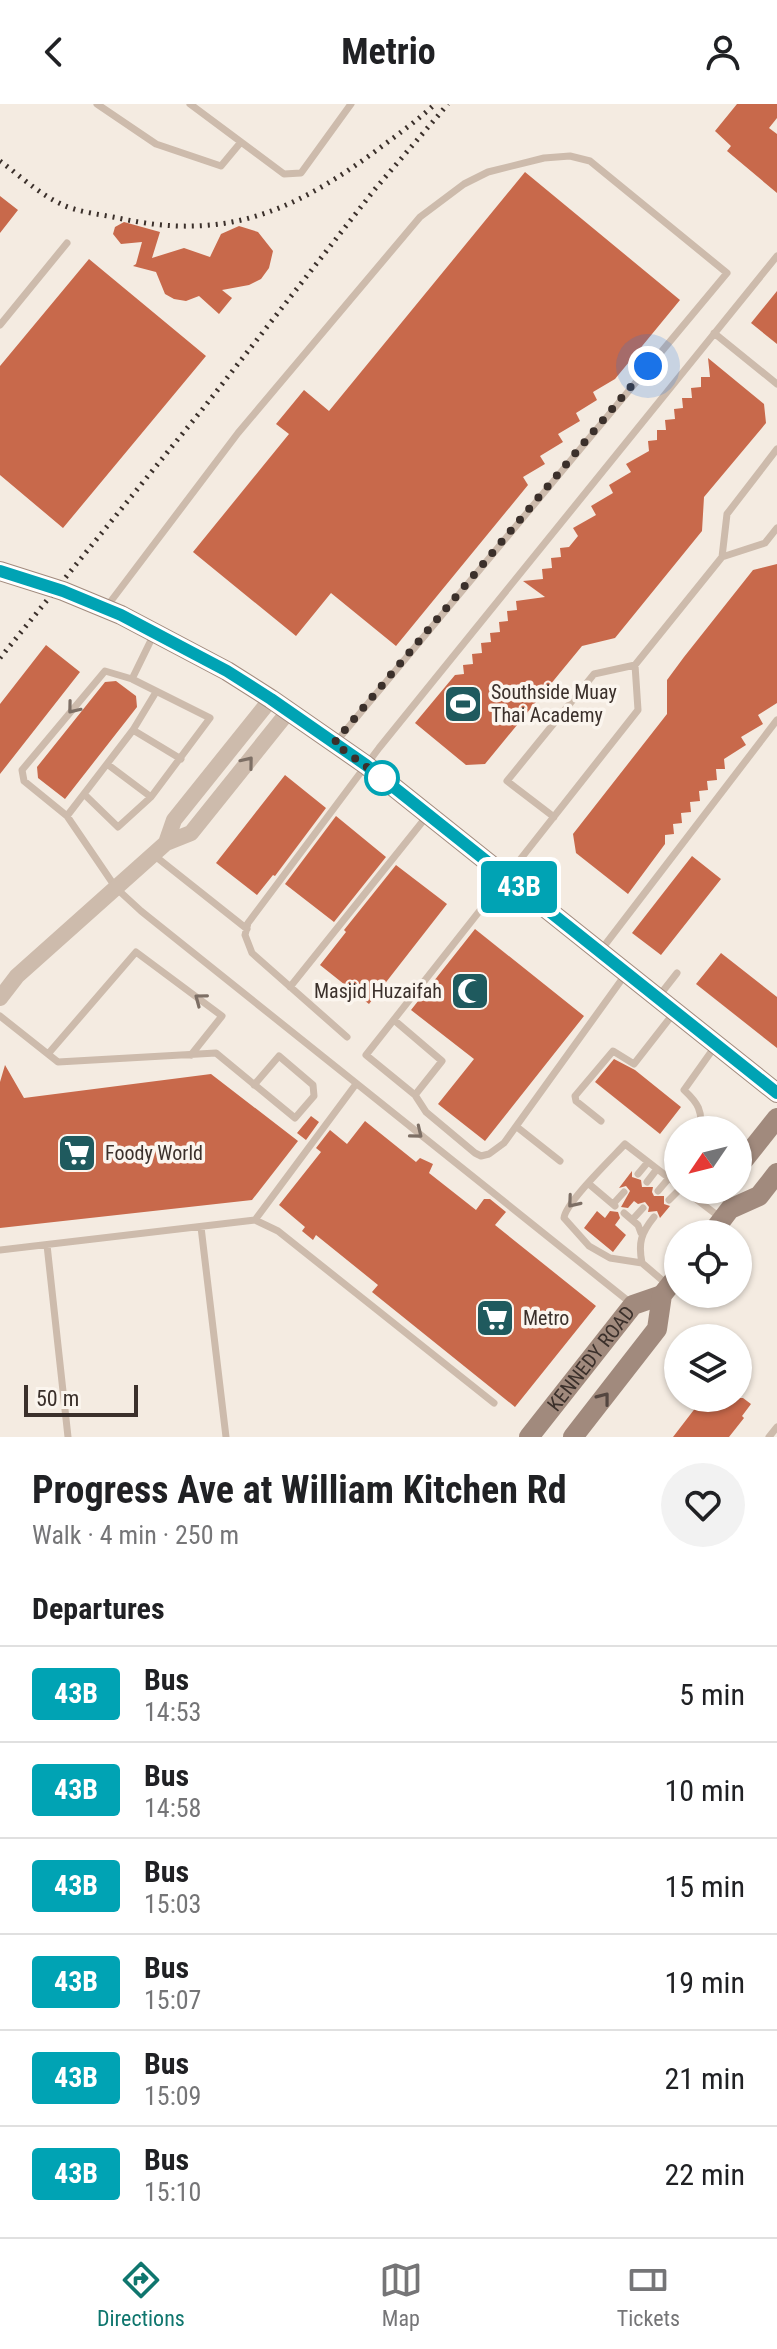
<!DOCTYPE html>
<html lang="en">
<head>
<meta charset="utf-8">
<style>
	body { margin:0; font-family:"Roboto Condensed",sans-serif; background:#f2f2f2; color:#202124; height:100vh; display:flex; flex-direction:column; font-size:30px; white-space:nowrap }
	* { box-sizing:border-box; margin:0 }
	p { font-size:26px; color:#757577 }
	.icon { flex:none; width:44px; height:44px; fill:none; stroke:currentColor; stroke-width:2; stroke-linecap:round; stroke-linejoin:round }
	.map { position:relative; height:1333px; overflow:hidden }
	.details { display:flex; flex-direction:column; background:#fff; flex:1 }
	.details>* { flex:none }
	.badge { padding:0 16px; border-radius:6px; font-size:28px; line-height:52px }
	.needle { width:52px; rotate:235deg }
	.fabs { position:absolute; left:664px; top:1012px; display:grid; gap:16px }
	.fabs a { display:grid; place-items:center; width:88px; height:88px; border-radius:50%; background:#fff; box-shadow:0 2px 6px #0004; font-size:40px }
	.scale { position:absolute; left:24px; bottom:20px; width:114px; box-sizing:border-box; padding-left:8px; border:4px solid #3b302b; border-top:0; font-size:22px; line-height:28px; white-space:nowrap; color:#3b302b; -webkit-text-stroke:6px #fbf5ee; paint-order:stroke }
	.you { position:absolute; width:40px; height:40px; margin:-20px; border:6px solid #fff; border-radius:50%; background:#1a73e8; box-shadow:0 0 0 12px #1a73e833 }
	.map>.badge { position:absolute; translate:-50% -50%; box-shadow:0 0 0 4px #fff }
	h2 { padding:0 32px; font-size:30px; line-height:72px }
	.round { display:grid; place-items:center; flex:none; width:84px; height:84px; border-radius:42px; background:#f2f2f2 }
	.headline { display:flex; align-items:center; justify-content:space-between; height:136px; padding:0 32px }
	h1 { font-size:38px; font-weight:700; line-height:60px }
	ul { padding:0; list-style:none }
	li { display:flex; align-items:center; gap:24px; height:96px; padding:0 32px; border-top:2px solid #e0e0e0 }
	li div { flex:1 }
	li b { display:block; font-size:30px }
	li em { font-style:normal }
	li .badge { min-width:88px; font-weight:700; text-align:center }
	header { display:flex; justify-content:space-between; align-items:center; height:104px; padding:0 32px; background:#fff; font-size:36px; font-weight:700 }
	.menu { display:flex; justify-content:space-around; align-items:center; height:112px; border-top:2px solid #e0e0e0; background:#fff; font-size:22px; color:#757577 }
	.menu a { display:grid; justify-items:center; gap:4px }
	.menu .selected { color:#0f766e }
	.map>svg:first-child { display:block }
</style>
</head>
<body>
<header><svg class="icon" aria-label="back" viewBox="0 0 24 24"><path d="M15 5l-7 7 7 7"/></svg>Metrio<svg class="icon" aria-label="person" viewBox="0 0 24 24"><circle cx="12" cy="8" r="4"/><path d="M4 21q1-7 8-7t8 7"/></svg></header>
<div class="map">
<svg width="777" height="1333" viewBox="0 0 777 1333">
	<rect width="100%" height="100%" fill="#f4ebe1"/>
	<!-- building -->
	<path fill="#c8694b" d="M737 0H777V14L769 24 777 30V89L727 47 731 42 715 27Z
		M525 68 680 196 615 275 593 288 597 296 576 309 580 317 558 330 563 338 540 352 545 360 523 373 528 381 396 542 331 489 296 532 193 448 289 330 276 320 304 286 329 307Z
		M0 92 18 106 0 129Z
		M124 118 160 128 152 154 184 144 210 153 221 130 239 122 258 128 273 147 269 164 261 175 249 181 222 186 232 194 219 210 199 192 186 197 174 195 165 190 156 168 133 162 136 160 142 138 121 140 113 130 115 123Z
		M89 155 206 252 63 424 0 371V262Z
		M777 187V240L751 219Z
		M708 254 764 300 766 319 704 393 702 427 615 534 582 542 485 660 466 661 415 619 455 571 464 570 463 561 473 560 472 550 482 549 481 539 491 538 490 529 500 528 499 518 508 517 507 507 517 506 516 497 545 493 523 477 543 475 542 465 552 464 551 454 561 453 560 444 569 443 578 432 573 424 596 411 591 402 613 389 609 381 631 368 626 360 649 347 648 337 657 336V326H666L665 316 675 315 674 305 683 304 682 294H692L691 284 701 283V273H710Z
		M777 460V599L758 611 763 620 741 633 746 641 724 655 725 665H716L717 676 707 677 708 686 699 687 700 697 690 698 691 708 681 709 682 719 673 720 674 730 665 731V740L628 790 576 749 573 730 667 610V576L684 553 753 466Z
		M46 541 80 568 0 670V600Z
		M116 577 136 592 137 603 65 695 38 674 37 663 105 578Z
		M285 671 326 704 275 772 273 771 257 791 216 759Z
		M336 712 386 753 334 818 285 780Z
		M692 752 721 775 661 851 632 829Z
		M396 761 447 800 369 900 320 861 346 828 344 826Z
		M475 825 584 912 485 1037 438 1000 474 955 411 906Z
		M721 849 777 893V944L696 880Z
		M614 955 635 966 681 1003 660 1030 595 978Z
		M5 961 24 994 211 970 298 1037 252 1096 0 1124V978Z
		M311 1012 319 1018 306 1036 297 1029Z
		M365 1017 416 1058 420 1054 433 1060 429 1069 476 1106 484 1095H490L506 1108 495 1121 596 1202 515 1303 372 1188 378 1181 316 1131 313 1136 302 1127 305 1123 279 1101 321 1048 316 1044 330 1026 347 1040Z
		M632 1067V1073L641 1076 642 1083H653L652 1088 654 1092H664V1100L670 1102 660 1114 657 1107 648 1108 649 1103 645 1098 638 1100 634 1097 628 1104 621 1103 630 1087 626 1082 619 1084Z
		M597 1107 605 1114 610 1107 618 1108 620 1114 615 1121 626 1131 613 1148 584 1124Z
		M703 1294H743L751 1300 742 1312 744 1314 729 1333H673Z"/>
	<g fill="none" stroke-linecap="round" stroke-linejoin="round">
		<!-- service -->
		<path stroke="#cdbbac" stroke-width="7" d="M97 0 156 40 221 62 241 38
			M190 0 284 70 301 69 351 0
			M0 221 67 139
			M714 229 777 280
			M722 453 727 410 777 345
			M108 501 238 329 420 113 464 80 488 68 544 54 570 52 590 57 727 169 336 638
			M132 575 154 530
			M156 588 133 626 67 712 116 784 141 807 632 1200
			M133 626 181 655
			M107 660 151 693
			M67 712 24 677 22 666 105 567 132 575 210 614 151 693 118 723 84 690
			M554 713 507 677 594 570 635 561
			M155 752 247 825
			M601 846 777 616
			M290 883 427 712
			M659 892 677 869
			M0 912 58 958 216 949 295 1014 314 992 313 981 279 952 254 981
			M394 916 442 957 415 991 366 951 638 606 635 561 722 453 765 439 777 424
			M347 933 252 849 245 831 248 819 379 644 777 152
			M48 950 136 848 222 912 191 951
			M415 991 426 1008 475 1049 481 1052 489 1050 504 1039 625 871
			M601 1017 576 997 575 992 613 947 634 960 673 910
			M517 1023 560 1057
			M700 1026C703 1007 698 999 684 986L716 941
			M638 1070 648 1058
			M647 1078 657 1065
			M589 1080 615 1102
			M684 1086 721 1114
			M658 1087 669 1074
			M669 1096 679 1086
			M613 1100 624 1088
			M624 1109 638 1121 641 1129
			M255 1116 356 980
			M632 1116 643 1104
			M201 1123 226 1333
			M47 1141 68 1333
			M0 1146 255 1116 278 1127 494 1299
			M642 1159C638 1139 641 1129 654 1113
			M669 1182 642 1159 610 1154 589 1142 564 1114C565 1099 612 1054 625 1040L678 1081
			M769 1333 777 1323"/>
		<!-- tertiary -->
		<path stroke="#cdbbac" stroke-width="16" d="M166 739 174 716 271 595
			M0 894 17 872 166 739 191 729 288 608"/>
		<!-- secondary -->
		<g stroke="#a18a7d" stroke-width="20">
			<path d="M0 467 63 487 121 511 227 567 271 595 366 661 777 989"/>
			<path d="M738 1063 777 1014"/>
			<path d="M711 1130 730 1105 759 1092 777 1069"/>
			<path id="s1" d="M529 1333 633 1201 662 1191"/>
			<path d="M573 1333 657 1225 662 1191 678 1171"/>
		</g>
		<!-- rail -->
		<path stroke="#3b302b" stroke-width="5" stroke-dasharray="2 6" stroke-linecap="butt" d="M0 57C19 71 38 89 59 99 76 108 99 110 118 114 222 137 289 110 373 49 394 33 416 18 435 0
			M0 554 205 302 375 85 448 0"/>
	</g>
	<!-- one-way arrows -->
	<defs><path id="oneway-chevron" d="M-2-3.5L2.5 0L-2 3.5" fill="none" stroke-width="1.6" stroke-linecap="round" stroke-linejoin="round" transform="scale(2)"/></defs>
	<g stroke="#7d6f65">
		<use href="#oneway-chevron" transform="translate(73 604) rotate(129)"/>
		<use href="#oneway-chevron" transform="translate(248 658) rotate(-51)"/>
		<use href="#oneway-chevron" transform="translate(200 895) rotate(-143)"/>
		<use href="#oneway-chevron" transform="translate(417 1029) rotate(39)"/>
		<use href="#oneway-chevron" transform="translate(573 1098) rotate(130)"/>
	</g>
	<use stroke="#544640" href="#oneway-chevron" transform="translate(604 1294) rotate(-52)"/>
	<g fill="none" stroke-linecap="round" stroke-linejoin="round">
		<!-- line casing -->
		<g stroke="#fff" stroke-width="18">
			<path id="line" d="M0 467 63 487 121 511 227 567 271 595 366 661 777 989"/>
		</g>
		<!-- line -->
		<use href="#line" stroke="#00a3b4" stroke-width="12"/>
		<!-- walk -->
		<path stroke="#3b302b" stroke-width="8" stroke-dasharray="0 14.4" d="M382 674 386 677 334 639 648 262"/>
	</g>
	<!-- icons -->
	<defs>
		<g id="stadium-square" transform="scale(2)"><rect x="-9" y="-9" width="18" height="18" rx="4" fill="#1f5a5e" stroke="#fbf5ee"/><path d="M0-5a6.5 5 0 1 0 0 10a6.5 5 0 1 0 0-10ZM-3.5-1.8h7v3.6h-7Z" fill="#fff"/></g>
		<g id="mosque-square" transform="scale(2)"><rect x="-9" y="-9" width="18" height="18" rx="4" fill="#1f5a5e" stroke="#fbf5ee"/><path d="M3.5-4.9A6 6 0 1 0 3.5 4.9A5 5 0 1 1 3.5-4.9Z" fill="#fff"/></g>
		<g id="supermarket-square" transform="scale(2)"><rect x="-9" y="-9" width="18" height="18" rx="4" fill="#1f5a5e" stroke="#fbf5ee"/><path d="M-6-5.5h2.5l.6 2H6L4.5 2H-2.5L-4.4-4H-6ZM-1.5 3.2a1.3 1.3 0 1 0 .1 0ZM3 3.2a1.3 1.3 0 1 0 .1 0Z" fill="#fff"/></g>
	</defs>
	<g fill-rule="evenodd">
		<use href="#stadium-square" x="463" y="600"/>
		<use href="#mosque-square" x="470" y="887"/>
		<use href="#supermarket-square" x="77" y="1049"/>
		<use href="#supermarket-square" x="495" y="1214"/>
	</g>
	<!-- markers -->
	<circle fill="#fff" stroke="#00a3b4" stroke-width="4" cx="382" cy="674" r="16"/>
	<g text-anchor="middle" stroke-width="7" stroke-linejoin="round" paint-order="stroke">
		<!-- poi labels -->
		<g font-size="20" fill="#3b302b" stroke="#fbf5ee" text-anchor="start">
			<text x="491" y="595">Southside Muay<tspan x="491" dy="23">Thai Academy</tspan></text>
			<text x="442" y="894" text-anchor="end">Masjid Huzaifah</text>
			<text x="105" y="1056">Foody World</text>
			<text x="523" y="1221">Metro</text>
		</g>
		<!-- street labels -->
		<g font-size="20" fill="#3b302b" stroke="#fbf5ee">
			<text dy="7" stroke="none"><textPath href="#s1" startOffset="100">KENNEDY ROAD</textPath></text>
		</g>
	</g>
</svg>
<div class="fabs">
<a><svg class="needle" viewBox="-14 -14 28 28"><path d="M0-13l5 13h-10z" fill="#e53935"/><path d="M0 13l5-13h-10z" fill="#757577"/></svg></a>
<a><svg class="icon" aria-label="locate" viewBox="0 0 24 24"><circle cx="12" cy="12" r="6"/><path d="M12 2v4M12 18v4M2 12h4M18 12h4"/></svg></a>
<a><svg class="icon" aria-label="layers" viewBox="0 0 24 24"><path d="M12 4l9 5-9 5-9-5zM3 14l9 5 9-5"/></svg></a>
</div>
<div class="scale">50 m</div>
<div class="you" style="left:648px;top:262px"></div>
<b class="badge" style="left:519px;top:783px;background:#00a3b4;color:#fff">43B</b>
</div>
<section class="details">
<div class="headline"><div><h1>Progress Ave at William Kitchen Rd</h1><p>Walk · 4 min · 250 m</p></div><a class="round"><svg class="icon" aria-label="heart" viewBox="0 0 24 24"><path d="M12 20l-8-8c-3-5 5-10 8-4 3-6 11-1 8 4z"/></svg></a></div>
<h2>Departures</h2>
<ul>
<li><span class="badge" style="background:#00a3b4;color:#fff">43B</span><div><b>Bus</b><p>14:53</p></div><em>5 min</em></li>
<li><span class="badge" style="background:#00a3b4;color:#fff">43B</span><div><b>Bus</b><p>14:58</p></div><em>10 min</em></li>
<li><span class="badge" style="background:#00a3b4;color:#fff">43B</span><div><b>Bus</b><p>15:03</p></div><em>15 min</em></li>
<li><span class="badge" style="background:#00a3b4;color:#fff">43B</span><div><b>Bus</b><p>15:07</p></div><em>19 min</em></li>
<li><span class="badge" style="background:#00a3b4;color:#fff">43B</span><div><b>Bus</b><p>15:09</p></div><em>21 min</em></li>
<li><span class="badge" style="background:#00a3b4;color:#fff">43B</span><div><b>Bus</b><p>15:10</p></div><em>22 min</em></li>
</ul>
</section>
<nav class="menu">
<a class="selected"><svg class="icon" aria-label="directions" viewBox="0 0 24 24"><path d="M12 3l9 9-9 9-9-9zM9 14v-3h6M13 9l2 2-2 2"/></svg>Directions</a>
<a><svg class="icon" aria-label="map" viewBox="0 0 24 24"><path d="M3 6l6-2 6 2 6-2v14l-6 2-6-2-6 2zM9 4v14M15 6v14"/></svg>Map</a>
<a><svg class="icon" aria-label="tickets" viewBox="0 0 24 24"><path d="M3 7h18v10H3zM15 7v10"/></svg>Tickets</a>
</nav>
</body>
</html>
